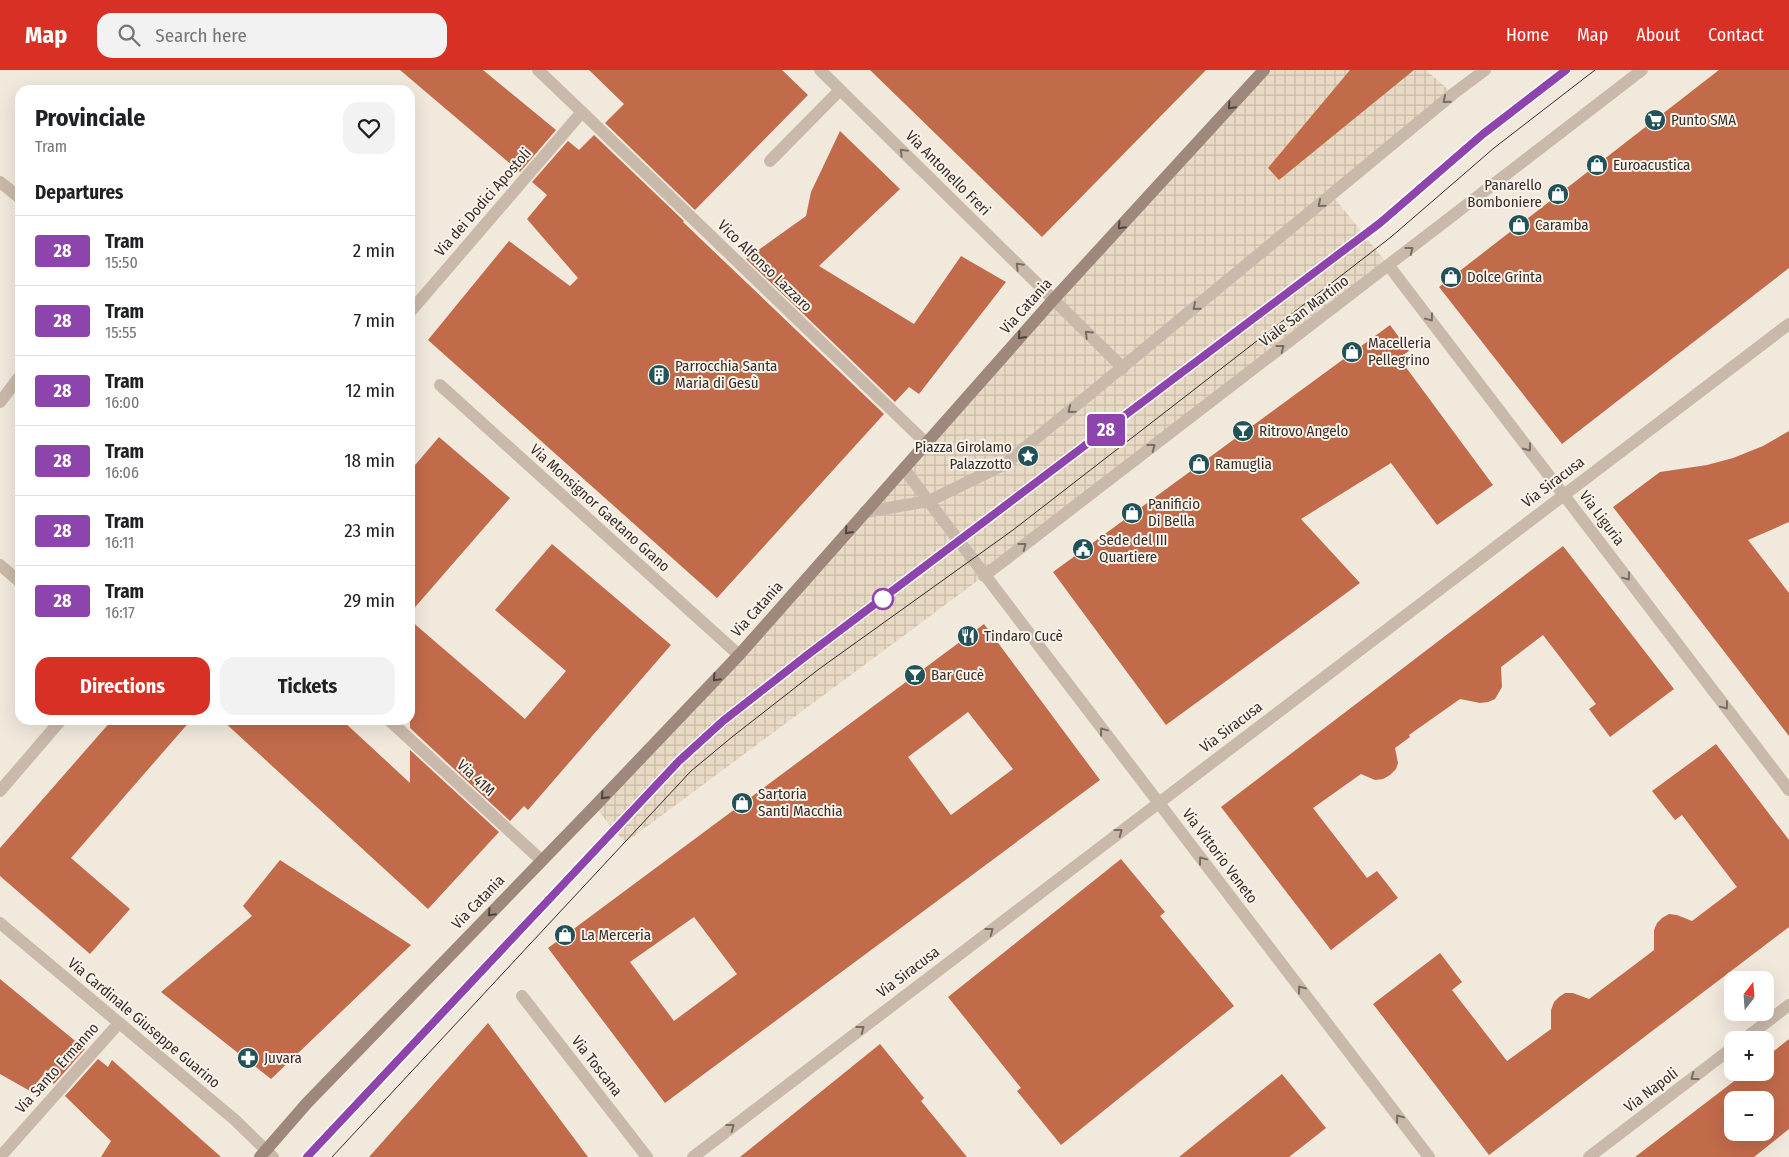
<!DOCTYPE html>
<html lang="en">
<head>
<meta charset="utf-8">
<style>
	body { margin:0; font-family:"Fira Sans Condensed",sans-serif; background:#f2f2f2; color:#202124; height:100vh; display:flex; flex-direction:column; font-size:19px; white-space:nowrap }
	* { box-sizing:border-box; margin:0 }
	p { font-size:16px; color:#757577 }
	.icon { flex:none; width:28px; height:28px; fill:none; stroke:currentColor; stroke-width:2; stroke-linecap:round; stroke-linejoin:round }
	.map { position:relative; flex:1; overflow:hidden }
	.panel { position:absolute; left:15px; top:15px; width:400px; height:640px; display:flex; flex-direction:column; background:#fff; border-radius:15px; box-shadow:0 5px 20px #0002 }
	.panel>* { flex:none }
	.badge { padding:0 10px; border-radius:4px; font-size:18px; line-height:32px }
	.needle { width:32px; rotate:17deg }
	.fabs { position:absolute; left:1724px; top:901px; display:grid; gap:10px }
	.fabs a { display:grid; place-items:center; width:50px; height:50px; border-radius:10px; background:#fff; box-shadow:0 5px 20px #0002; font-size:25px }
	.map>.badge { position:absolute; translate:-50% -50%; box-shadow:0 0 0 2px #fff }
	h2 { padding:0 20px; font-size:19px; line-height:45px }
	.round { display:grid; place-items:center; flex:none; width:52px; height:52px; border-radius:15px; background:#f2f2f2 }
	.summary { display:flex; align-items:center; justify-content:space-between; height:85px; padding:0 20px }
	h1 { font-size:24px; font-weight:700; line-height:38px }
	.primary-button { display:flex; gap:10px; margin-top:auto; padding:10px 20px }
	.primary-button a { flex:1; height:58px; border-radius:15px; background:#d93025; color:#fff; font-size:20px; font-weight:700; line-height:58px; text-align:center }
	.primary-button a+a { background:#f2f2f2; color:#202124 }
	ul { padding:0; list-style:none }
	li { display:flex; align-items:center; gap:15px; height:70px; padding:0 20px; border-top:1px solid #e0e0e0 }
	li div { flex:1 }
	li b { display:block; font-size:19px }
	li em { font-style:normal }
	li .badge { min-width:55px; font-weight:700; text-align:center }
	header { display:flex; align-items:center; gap:30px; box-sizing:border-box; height:70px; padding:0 25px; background:#d93025; color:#fff }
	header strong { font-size:24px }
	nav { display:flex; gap:28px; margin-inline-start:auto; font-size:18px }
	.search { width:350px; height:45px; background:#f2f2f2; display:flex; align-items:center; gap:12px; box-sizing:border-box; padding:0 18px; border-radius:15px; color:#757577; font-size:19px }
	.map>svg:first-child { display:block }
</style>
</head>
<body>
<header>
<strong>Map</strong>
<div class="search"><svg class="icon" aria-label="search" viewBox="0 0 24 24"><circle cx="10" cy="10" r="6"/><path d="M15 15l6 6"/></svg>Search here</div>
<nav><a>Home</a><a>Map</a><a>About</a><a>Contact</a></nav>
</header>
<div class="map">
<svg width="1789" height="1087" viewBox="0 0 1789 1087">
	<defs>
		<pattern id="plaza-grid" width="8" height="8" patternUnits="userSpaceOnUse" patternTransform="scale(1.25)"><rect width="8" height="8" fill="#e9dac5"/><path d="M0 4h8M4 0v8" fill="none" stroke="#c8bba9"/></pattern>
	</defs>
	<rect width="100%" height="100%" fill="#f2e9dd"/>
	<!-- plaza -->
	<path fill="url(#plaza-grid)" d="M1264 0H1426L1453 24 1332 125 1389 196 984 506 626 772 614 761 595 736Z"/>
	<!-- building -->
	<path fill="#c26b4b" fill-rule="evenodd" d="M400 0H483L556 60 520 102Z
		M589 0H782L808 25 695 140 605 53 624 34Z
		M870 0H1206L1042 167Z
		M1350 0H1414L1279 110 1268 98Z
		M1719 0H1789V198L1562 374 1439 217Z
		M840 61 900 119 819 196 914 254 961 186 1006 212 919 324 909 317 895 332 746 189 806 146 811 122Z
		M594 65 684 151 683 152 884 344 717 528 428 270 509 171 570 216 578 208 527 149 547 125 532 112 568 71 579 80Z
		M1390 255 1409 281 1399 288 1493 415 1437 455 1391 393 1301 449 1360 513 1166 655 1053 502Z
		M1789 361V452L1748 470 1789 523V666L1613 437 1660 402 1707 395 1733 388 1763 376Z
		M439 367 510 428 410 543V401Z
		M552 474 671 575 528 740 524 736 510 751 410 658V550L525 649 566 601 495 540Z
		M1563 476 1674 619 1610 667 1589 639 1596 634 1543 565 1501 597 1502 617 1495 629 1488 632 1480 633 1460 629 1409 665 1410 667 1395 678 1398 693 1396 699 1390 705 1383 709 1375 710 1361 704 1313 738 1367 808 1377 801 1398 828 1331 880 1221 737Z
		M984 554 1100 710 665 1033 548 878ZM968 642 1013 699 951 745 908 687ZM694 847 737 904 674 951 630 892Z
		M112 650H191L71 788 130 839 90 884 0 806V778Z
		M222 650H342L410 713V680L499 762 428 839Z
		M1716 674 1789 770V857L1489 1085 1373 934 1440 883 1462 912 1452 920 1507 991 1551 959V940L1554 932 1559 927 1565 923H1573L1589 929 1641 890 1654 880V860L1657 853 1662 848 1669 844 1677 845 1692 851 1737 817 1682 745 1675 750 1652 721Z
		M1121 789 1165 842 1160 846 1234 936 1061 1075 1017 1021 1021 1018 948 927Z
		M280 790 411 875 271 1009 161 922 252 846 243 836Z
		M0 909 85 979 54 1014 44 1004 30 1021 0 1004Z
		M488 953 588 1087H369Z
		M1789 969V1059L1754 1087H1635L1746 1002H1765V988ZM1732 1030H1765V1062H1732Z
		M880 974 924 1028 921 1031 967 1087H740Z
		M98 989 108 997 112 990 221 1087H101L111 1071 65 1026Z
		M1282 1004 1326 1058 1289 1087H1179Z"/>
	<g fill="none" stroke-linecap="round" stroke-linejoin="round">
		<!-- pedestrian -->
		<path stroke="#c9b9aa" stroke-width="12" d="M582 42 926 373
			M0 112 20 128"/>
		<!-- minor -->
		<path stroke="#c9b9aa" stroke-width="12" d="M820 0 1123 298
			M770 91 840 20
			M1389 196 1789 720
			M410 242 582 42 538 0
			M440 315 739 585
			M0 332 20 306
			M904 399 1429 1087
			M865 442 929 431 1005 394 1453 24 1485 0
			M0 495 20 512
			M984 506 1642 0
			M389 650 541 790
			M0 721 61 650
			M0 853 235 1050 273 1087
			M522 926 647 1087
			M1743 970 1789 935
			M0 1087 119 953
			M693 1087 1789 254
			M1589 1087 1732 978"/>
		<!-- secondary -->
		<path stroke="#9d887b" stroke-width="12" d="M260 1087 307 1033 595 736 739 585 1053 230 1264 0"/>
		<!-- tram -->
		<path stroke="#372e29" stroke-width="1" d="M307 1087 679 691 723 651 806 586 1380 153 1483 64 1566 0
			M332 1087 691 701 732 667 819 599 1013 460 1391 167 1494 78 1595 0"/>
	</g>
	<!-- one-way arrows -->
	<defs><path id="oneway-chevron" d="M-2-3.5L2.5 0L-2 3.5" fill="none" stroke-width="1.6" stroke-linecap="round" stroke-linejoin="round" transform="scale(1.25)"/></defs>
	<g stroke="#796d63">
		<use href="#oneway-chevron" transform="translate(1446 30) rotate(140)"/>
		<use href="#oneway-chevron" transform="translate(903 82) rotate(-135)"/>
		<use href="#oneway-chevron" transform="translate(1321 134) rotate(140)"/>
		<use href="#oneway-chevron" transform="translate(1410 180) rotate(-38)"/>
		<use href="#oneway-chevron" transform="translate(1019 196) rotate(-135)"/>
		<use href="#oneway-chevron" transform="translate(1196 237) rotate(140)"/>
		<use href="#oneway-chevron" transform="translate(1430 248) rotate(53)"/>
		<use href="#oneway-chevron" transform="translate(1088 264) rotate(-136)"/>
		<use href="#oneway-chevron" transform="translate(1281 278) rotate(-37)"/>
		<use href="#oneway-chevron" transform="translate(1071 340) rotate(141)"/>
		<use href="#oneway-chevron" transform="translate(1152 377) rotate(-37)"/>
		<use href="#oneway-chevron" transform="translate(1528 378) rotate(53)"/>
		<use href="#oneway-chevron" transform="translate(1023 476) rotate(-38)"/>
		<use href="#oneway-chevron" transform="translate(1627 507) rotate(53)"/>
		<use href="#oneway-chevron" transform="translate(1725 636) rotate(53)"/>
		<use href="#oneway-chevron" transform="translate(1103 661) rotate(-127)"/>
		<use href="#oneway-chevron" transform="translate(1119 762) rotate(-37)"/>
		<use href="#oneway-chevron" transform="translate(1202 790) rotate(-127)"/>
		<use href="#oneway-chevron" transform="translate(990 861) rotate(-37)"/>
		<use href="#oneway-chevron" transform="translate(1301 919) rotate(-127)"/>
		<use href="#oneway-chevron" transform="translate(861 959) rotate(-37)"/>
		<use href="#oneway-chevron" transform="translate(1694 1007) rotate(143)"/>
		<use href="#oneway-chevron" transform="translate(1399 1048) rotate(-127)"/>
		<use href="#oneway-chevron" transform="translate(731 1057) rotate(-37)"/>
	</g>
	<g stroke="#50443e">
		<use href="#oneway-chevron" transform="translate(1231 36) rotate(133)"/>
		<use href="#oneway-chevron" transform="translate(1121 156) rotate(133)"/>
		<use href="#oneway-chevron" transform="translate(1021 266) rotate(132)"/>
		<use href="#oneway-chevron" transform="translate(848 461) rotate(132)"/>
		<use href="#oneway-chevron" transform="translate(716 608) rotate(133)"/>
		<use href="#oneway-chevron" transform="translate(604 726) rotate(133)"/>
		<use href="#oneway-chevron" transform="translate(491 843) rotate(134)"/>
	</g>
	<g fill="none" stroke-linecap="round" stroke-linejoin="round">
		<!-- line casing -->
		<g stroke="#fff" stroke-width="11">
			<path id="line" d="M307 1087 679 691 723 651 806 586 1380 153 1483 64 1566 0"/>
		</g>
		<!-- line -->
		<use href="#line" stroke="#8e44ad" stroke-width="8"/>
	</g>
	<!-- icons -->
	<defs>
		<g id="supermarket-disc" transform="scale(1.125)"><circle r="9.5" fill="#205257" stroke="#f9f3ea"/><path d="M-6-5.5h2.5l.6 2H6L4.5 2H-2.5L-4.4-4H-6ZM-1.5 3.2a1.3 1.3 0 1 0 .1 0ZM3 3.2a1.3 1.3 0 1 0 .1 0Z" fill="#fff"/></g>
		<g id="shop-disc" transform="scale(1.125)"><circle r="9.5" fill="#205257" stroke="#f9f3ea"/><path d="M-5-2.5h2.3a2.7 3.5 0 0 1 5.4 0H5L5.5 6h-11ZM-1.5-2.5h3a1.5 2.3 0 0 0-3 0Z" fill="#fff"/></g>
		<g id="building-disc" transform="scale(1.125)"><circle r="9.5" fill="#205257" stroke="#f9f3ea"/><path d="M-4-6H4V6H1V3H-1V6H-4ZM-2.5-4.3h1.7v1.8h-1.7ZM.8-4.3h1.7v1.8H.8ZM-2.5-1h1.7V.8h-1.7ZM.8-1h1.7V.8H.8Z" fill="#fff"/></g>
		<g id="bar-disc" transform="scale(1.125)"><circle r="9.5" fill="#205257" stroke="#f9f3ea"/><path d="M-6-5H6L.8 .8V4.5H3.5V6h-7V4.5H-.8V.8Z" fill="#fff"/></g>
		<g id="sight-disc" transform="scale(1.125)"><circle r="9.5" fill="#205257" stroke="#f9f3ea"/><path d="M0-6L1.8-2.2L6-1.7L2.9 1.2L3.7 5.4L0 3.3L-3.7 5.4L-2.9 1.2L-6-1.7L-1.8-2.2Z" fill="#fff"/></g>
		<g id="civic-disc" transform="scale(1.125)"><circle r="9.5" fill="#205257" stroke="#f9f3ea"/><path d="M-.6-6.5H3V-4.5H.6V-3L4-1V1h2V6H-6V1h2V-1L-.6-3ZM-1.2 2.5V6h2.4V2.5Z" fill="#fff"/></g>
		<g id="restaurant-disc" transform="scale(1.125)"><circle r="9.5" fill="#205257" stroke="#f9f3ea"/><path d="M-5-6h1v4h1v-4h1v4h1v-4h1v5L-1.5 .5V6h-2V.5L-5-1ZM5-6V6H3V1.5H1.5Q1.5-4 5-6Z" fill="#fff"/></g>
		<g id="pharmacy-disc" transform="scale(1.125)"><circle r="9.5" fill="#205257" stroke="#f9f3ea"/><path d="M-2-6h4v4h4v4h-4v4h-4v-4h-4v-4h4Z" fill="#fff"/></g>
	</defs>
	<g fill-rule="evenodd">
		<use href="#supermarket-disc" x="1655" y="50"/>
		<use href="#shop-disc" x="1597" y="95"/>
		<use href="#shop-disc" x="1558" y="124"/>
		<use href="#shop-disc" x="1519" y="155"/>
		<use href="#shop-disc" x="1451" y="207"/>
		<use href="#shop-disc" x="1352" y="282"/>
		<use href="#building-disc" x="659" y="305"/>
		<use href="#bar-disc" x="1243" y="361"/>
		<use href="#sight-disc" x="1028" y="386"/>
		<use href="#shop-disc" x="1199" y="394"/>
		<use href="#shop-disc" x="1132" y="443"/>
		<use href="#civic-disc" x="1083" y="479"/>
		<use href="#restaurant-disc" x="968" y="566"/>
		<use href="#bar-disc" x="915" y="605"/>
		<use href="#shop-disc" x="742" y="733"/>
		<use href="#shop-disc" x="565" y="865"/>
		<use href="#pharmacy-disc" x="248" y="988"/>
	</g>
	<!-- markers -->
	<circle fill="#fff" stroke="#8e44ad" stroke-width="2.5" cx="883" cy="529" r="10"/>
	<g text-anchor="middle" stroke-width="4" stroke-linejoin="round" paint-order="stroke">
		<!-- poi labels -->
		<g font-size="15" fill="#372e29" stroke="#f9f3ea" text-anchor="start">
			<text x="1671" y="55">Punto SMA</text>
			<text x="1613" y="100">Euroacustica</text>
			<text x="1542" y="120" text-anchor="end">Panarello<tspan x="1542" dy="17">Bomboniere</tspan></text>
			<text x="1535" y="160">Caramba</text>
			<text x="1467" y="212">Dolce Grinta</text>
			<text x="1368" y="278">Macelleria<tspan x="1368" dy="17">Pellegrino</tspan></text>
			<text x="675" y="301">Parrocchia Santa<tspan x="675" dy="17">Maria di Gesù</tspan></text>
			<text x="1259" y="366">Ritrovo Angelo</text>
			<text x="1012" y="382" text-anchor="end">Piazza Girolamo<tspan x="1012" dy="17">Palazzotto</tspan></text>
			<text x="1215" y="399">Ramuglia</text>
			<text x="1148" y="439">Panificio<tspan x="1148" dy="17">Di Bella</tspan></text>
			<text x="1099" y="475">Sede del III<tspan x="1099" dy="17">Quartiere</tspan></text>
			<text x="984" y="571">Tindaro Cucè</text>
			<text x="931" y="610">Bar Cucè</text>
			<text x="758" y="729">Sartoria<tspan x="758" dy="17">Santi Macchia</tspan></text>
			<text x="581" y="870">La Merceria</text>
			<text x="264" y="993">Juvara</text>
		</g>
		<!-- street labels -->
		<g font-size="15" fill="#372e29" stroke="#f9f3ea">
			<text transform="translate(948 103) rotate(45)" y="5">Via Antonello Freri</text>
			<text transform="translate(483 132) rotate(-49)" y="5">Via dei Dodici Apostoli</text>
			<text transform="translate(765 196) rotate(44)" y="5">Vico Alfonso Lazzaro</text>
			<text transform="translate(1026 236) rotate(-48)" y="5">Via Catania</text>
			<text transform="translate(1304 241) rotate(-37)" y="5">Viale San Martino</text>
			<text transform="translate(1553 412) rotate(-37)" y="5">Via Siracusa</text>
			<text transform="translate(600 438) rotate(42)" y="5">Via Monsignor Gaetano Grano</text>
			<text transform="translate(1602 448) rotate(53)" y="5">Via Liguria</text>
			<text transform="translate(757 539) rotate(-48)" y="5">Via Catania</text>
			<text transform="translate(1231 657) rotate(-37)" y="5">Via Siracusa</text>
			<text transform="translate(476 708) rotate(43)" y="5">Via 41M</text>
			<text transform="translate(1220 786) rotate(53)" y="5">Via Vittorio Veneto</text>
			<text transform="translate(478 832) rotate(-46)" y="5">Via Catania</text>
			<text transform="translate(908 902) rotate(-37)" y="5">Via Siracusa</text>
			<text transform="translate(144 953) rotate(40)" y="5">Via Cardinale Giuseppe Guarino</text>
			<text transform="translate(597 996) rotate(52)" y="5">Via Toscana</text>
			<text transform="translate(57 998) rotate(-48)" y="5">Via Santo Ermanno</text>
			<text transform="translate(1651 1020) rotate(-37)" y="5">Via Napoli</text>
		</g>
	</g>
</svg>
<div class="fabs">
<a><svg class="needle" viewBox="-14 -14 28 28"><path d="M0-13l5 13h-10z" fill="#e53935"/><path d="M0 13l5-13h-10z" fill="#757577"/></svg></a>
<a>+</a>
<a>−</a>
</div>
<b class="badge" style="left:1106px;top:360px;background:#8e44ad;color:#fff">28</b>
<section class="panel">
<div class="summary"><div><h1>Provinciale</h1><p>Tram</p></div><a class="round"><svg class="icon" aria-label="heart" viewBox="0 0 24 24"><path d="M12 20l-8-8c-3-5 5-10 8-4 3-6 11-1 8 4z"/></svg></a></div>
<h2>Departures</h2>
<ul>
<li><span class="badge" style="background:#8e44ad;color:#fff">28</span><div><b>Tram</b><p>15:50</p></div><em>2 min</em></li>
<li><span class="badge" style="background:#8e44ad;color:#fff">28</span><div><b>Tram</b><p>15:55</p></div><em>7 min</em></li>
<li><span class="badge" style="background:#8e44ad;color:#fff">28</span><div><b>Tram</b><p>16:00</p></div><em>12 min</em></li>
<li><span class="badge" style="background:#8e44ad;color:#fff">28</span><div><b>Tram</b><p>16:06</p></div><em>18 min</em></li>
<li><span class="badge" style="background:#8e44ad;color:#fff">28</span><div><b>Tram</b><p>16:11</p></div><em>23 min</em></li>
<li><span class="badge" style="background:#8e44ad;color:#fff">28</span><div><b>Tram</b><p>16:17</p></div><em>29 min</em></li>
</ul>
<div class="primary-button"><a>Directions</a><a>Tickets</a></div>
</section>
</div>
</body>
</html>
